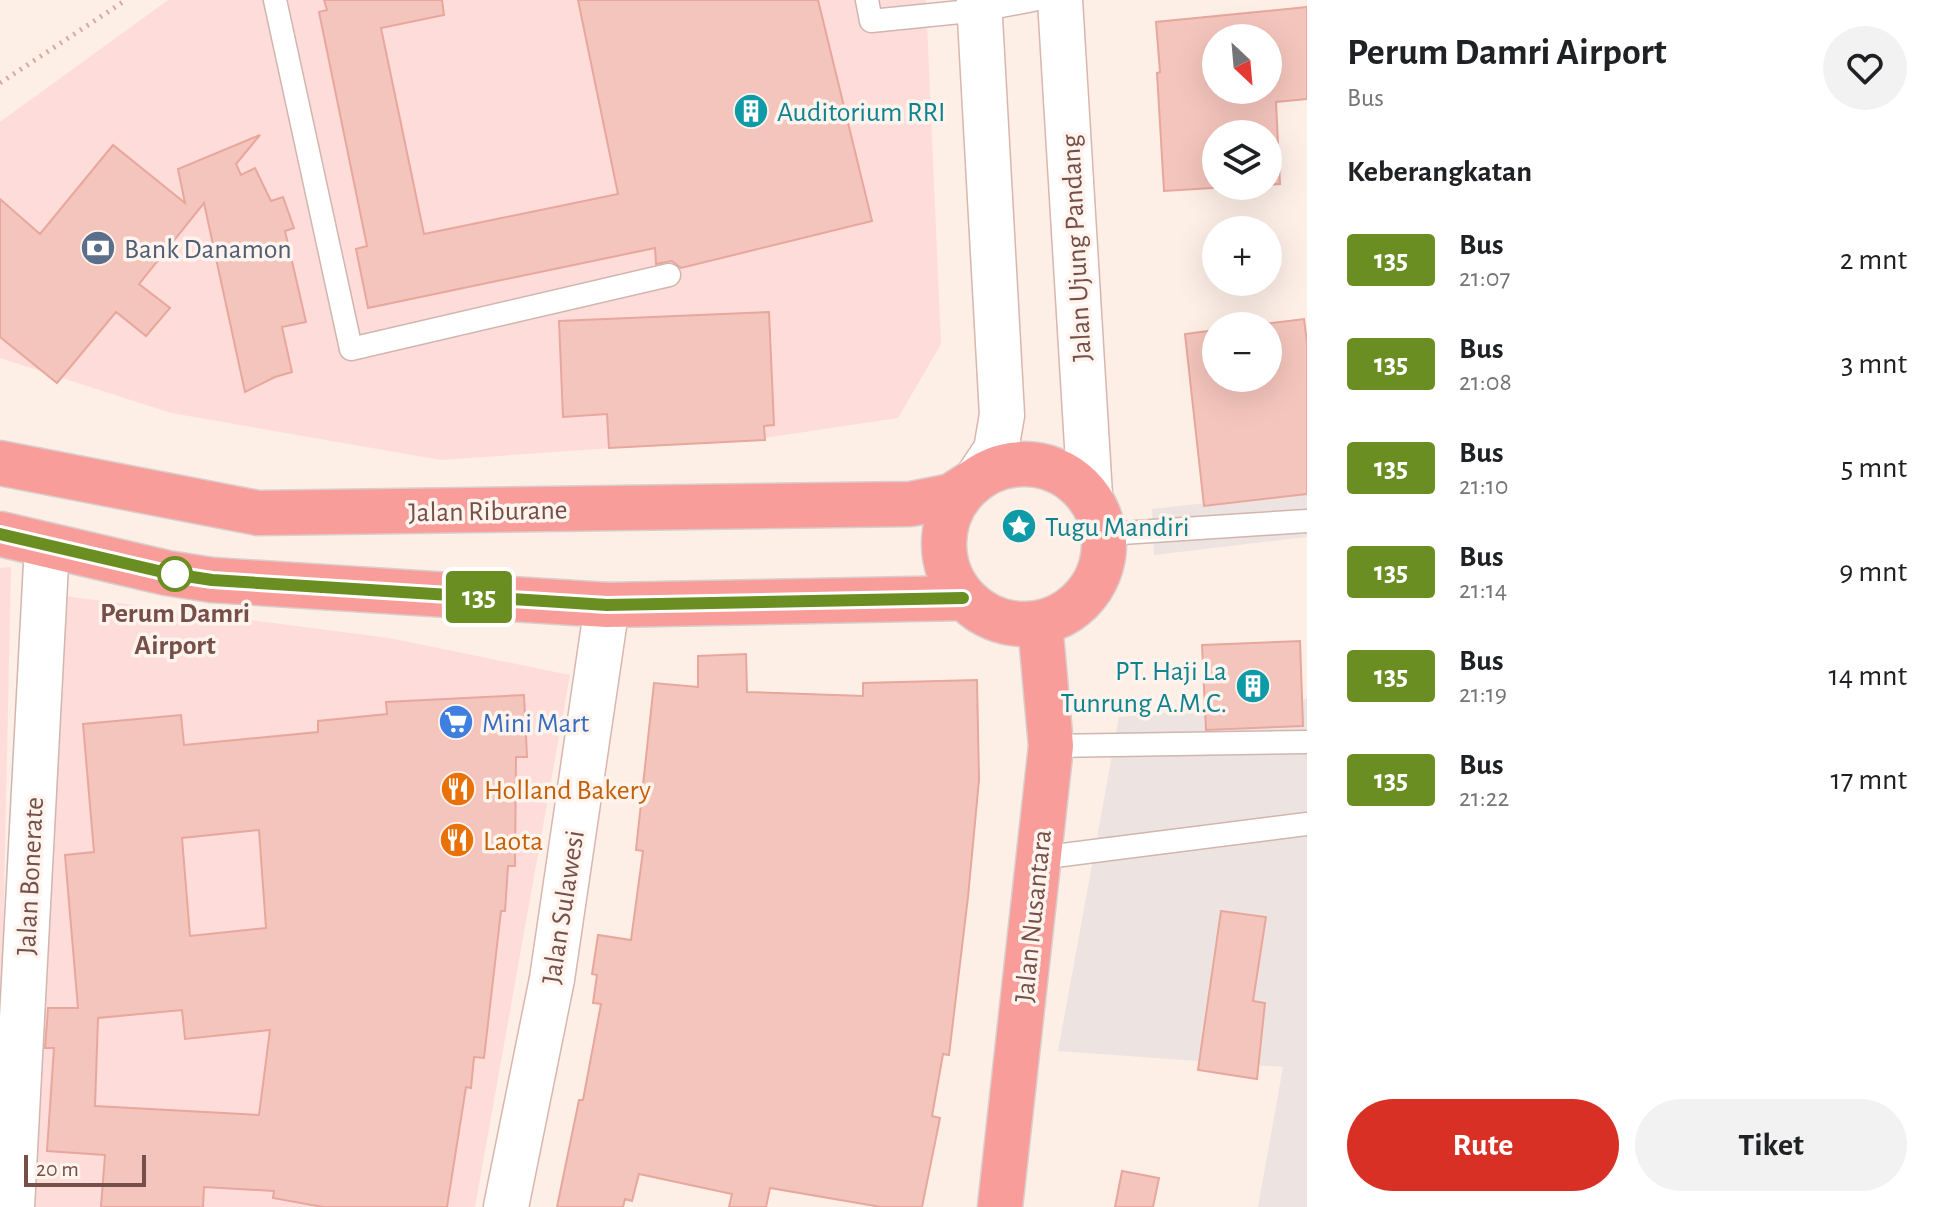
<!DOCTYPE html>
<html lang="id">
<head>
<meta charset="utf-8">
<style>
	body { margin:0; font-family:"Alegreya Sans",sans-serif; background:#f2f2f2; color:#202124; height:100vh; display:flex; flex-direction:column; font-size:30px; white-space:nowrap }
	* { box-sizing:border-box; margin:0 }
	p { font-size:26px; color:#757577 }
	.icon { flex:none; width:44px; height:44px; fill:none; stroke:currentColor; stroke-width:2; stroke-linecap:round; stroke-linejoin:round }
	.map { position:relative; flex:1; overflow:hidden }
	.drawer { display:flex; flex-direction:column; background:#fff; width:640px }
	.drawer>* { flex:none }
	.badge { padding:0 16px; border-radius:6px; font-size:28px; line-height:52px }
	.needle { width:52px; rotate:154deg }
	.fabs { position:absolute; left:1202px; top:24px; display:grid; gap:16px }
	.fabs a { display:grid; place-items:center; width:80px; height:80px; border-radius:50%; background:#fff; box-shadow:0 8px 32px #0002; font-size:40px }
	.scale { position:absolute; left:24px; bottom:20px; width:122px; box-sizing:border-box; padding-left:8px; border:4px solid #774f49; border-top:0; font-size:22px; line-height:28px; white-space:nowrap; color:#774f49; -webkit-text-stroke:6px #fff4ed; paint-order:stroke }
	.map>.badge { position:absolute; translate:-50% -50%; box-shadow:0 0 0 4px #fff }
	h2 { padding:0 40px; font-size:30px; line-height:72px }
	.round { display:grid; place-items:center; flex:none; width:84px; height:84px; border-radius:42px; background:#f2f2f2 }
	.head { display:flex; align-items:center; justify-content:space-between; height:136px; padding:0 40px }
	h1 { font-size:38px; font-weight:700; line-height:60px }
	.primary-button { display:flex; gap:16px; margin-top:auto; padding:16px 40px }
	.primary-button a { flex:1; height:92px; border-radius:48px; background:#d93025; color:#fff; font-size:32px; font-weight:700; line-height:92px; text-align:center }
	.primary-button a+a { background:#f2f2f2; color:#202124 }
	ul { padding:0; list-style:none }
	li { display:flex; align-items:center; gap:24px; height:104px; padding:0 40px }
	li div { flex:1 }
	li b { display:block; font-size:30px }
	li em { font-style:normal }
	li .badge { min-width:88px; font-weight:700; text-align:center }
	main { display:flex; flex:1; min-height:0 }
	.map>svg:first-child { display:block }
</style>
</head>
<body>
<main>
<div class="map">
<svg width="1307" height="1207" viewBox="0 0 1307 1207">
	<rect width="100%" height="100%" fill="#fdefe6"/>
	<!-- commercial -->
	<path fill="#fedcd9" d="M168 0H926L941 344 898 418 771 437 441 460 171 413 0 358V122Z
		M11 567 0 1083V568Z
		M56 595 389 638 570 675 475 1207H31Z"/>
	<!-- industrial -->
	<path fill="#ede3e0" d="M1307 492V537L1154 555 1152 509Z
		M1307 699V1207H1258L1283 1067 1058 1051 1119 717Z"/>
	<!-- building -->
	<path fill="#f4c5bc" stroke="#e7a79c" stroke-width="2" fill-rule="evenodd" d="M324 0H442L444 15 381 28 424 234 618 194 578 0H818L872 221 681 268 672 261 656 264 655 248 368 308 356 249 367 246 319 12 327 10Z
		M1307 7V99L1276 102 1280 184 1268 185V134H1216V186H1245L1164 191 1157 73 1160 72 1156 22ZM1216 38H1268V90H1216Z
		M260 135 236 164 241 175 255 168 271 201 283 197 294 228 285 231 306 322 282 327 292 372 275 377 245 392 204 203 139 284 170 308 146 336 116 312 57 383 0 337V199L40 234 113 145 185 203 178 169Z
		M769 312 774 425 764 426 765 440 609 448 607 414 563 417 559 321Z
		M1304 319 1307 342V494L1204 506 1185 334 1216 330V378H1268V326H1248Z
		M1300 641 1303 726 1206 730 1202 645Z
		M746 654 747 692 863 696V683L977 680 979 780 968 897 949 1055 943 1054 932 1116 940 1118 922 1207H881L770 1188 766 1207H729L732 1194 639 1174 632 1201 625 1199 623 1207H557L579 1100H583L601 1004 593 1003 597 975 592 974 598 935 631 940 643 851 636 850 654 683 698 687V656Z
		M524 695 527 757H516L515 866H508L505 911H501L484 1058 474 1057 471 1088 466 1087 447 1207H323L273 1198 274 1191 204 1187 203 1207H101L105 1155 47 1151 54 1048H45L48 1008H78L65 855 94 852 83 724 181 715 184 745 318 732V721L387 714 386 702ZM259 830 266 928 190 936 182 838ZM182 1010 185 1039 270 1030 259 1115 95 1106 98 1018Z
		M1221 911 1266 917 1253 1001 1265 1003 1257 1079 1198 1070Z
		M1122 1171 1159 1178 1153 1207H1115Z"/>
	<g fill="none" stroke-linecap="round" stroke-linejoin="round">
		<!-- lane casing -->
		<g stroke="#d1b6ad" stroke-width="25">
			<path id="lane" d="M275 0 351 349 669 275
				M867 0 871 21 980 10 1033 0
				M1106 534 1307 521
				M1051 746 1307 742
				M1039 858 1307 824"/>
		</g>
		<!-- street casing -->
		<g stroke="#d1b6ad" stroke-width="47">
			<path id="street" d="M12 1207 47 545"/>
		</g>
		<!-- secondary casing -->
		<g stroke="#d8b6ad" stroke-width="47">
			<path id="secondary" d="M1060 0 1090 495
				M976 480 996 450 1002 415 979 0
				M506 1207 552 979 607 605"/>
		</g>
		<!-- highway casing -->
		<g stroke="#d9cecc" stroke-width="47">
			<path id="highway" d="M0 463 258 513 911 504 951 496 976 480
				M944 544a80 80 0 1 1 160 0a80 80 0 1 1-160 0Z
				M0 534 167 573 212 580 607 605 963 598
				M1000 1207 1051 746 1040 624"/>
		</g>
		<!-- path -->
		<path stroke="#d9a89f" stroke-width="5" stroke-dasharray="2 6" stroke-linecap="butt" d="M0 83 126 0"/>
		<!-- lane -->
		<use href="#lane" stroke="#fff" stroke-width="22"/>
		<!-- street -->
		<use href="#street" stroke="#fff" stroke-width="44"/>
		<!-- secondary -->
		<use href="#secondary" stroke="#fff" stroke-width="44"/>
		<!-- highway -->
		<use href="#highway" stroke="#f99d9a" stroke-width="44"/>
	</g>
	<g fill="none" stroke-linecap="round" stroke-linejoin="round">
		<!-- line casing -->
		<g stroke="#fff" stroke-width="18">
			<path id="line" d="M0 534 167 573 212 580 607 605 963 598"/>
		</g>
		<!-- line -->
		<use href="#line" stroke="#6b8e23" stroke-width="12"/>
	</g>
	<!-- icons -->
	<defs>
		<g id="building-disc" transform="scale(1.8)"><circle r="9.5" fill="#0f9aa8" stroke="#fff4ed"/><path d="M-4-6H4V6H1V3H-1V6H-4ZM-2.5-4.3h1.7v1.8h-1.7ZM.8-4.3h1.7v1.8H.8ZM-2.5-1h1.7V.8h-1.7ZM.8-1h1.7V.8H.8Z" fill="#fff"/></g>
		<g id="bank-disc" transform="scale(1.8)"><circle r="9.5" fill="#5c6f8a" stroke="#fff4ed"/><path d="M-6-4H6V4H-6ZM0-2.3a2.3 2.3 0 1 0 0 4.6a2.3 2.3 0 1 0 0-4.6Z" fill="#fff"/></g>
		<g id="sight-disc" transform="scale(1.8)"><circle r="9.5" fill="#0f9aa8" stroke="#fff4ed"/><path d="M0-6L1.8-2.2L6-1.7L2.9 1.2L3.7 5.4L0 3.3L-3.7 5.4L-2.9 1.2L-6-1.7L-1.8-2.2Z" fill="#fff"/></g>
		<g id="supermarket-disc" transform="scale(1.8)"><circle r="9.5" fill="#3f7fe0" stroke="#fff4ed"/><path d="M-6-5.5h2.5l.6 2H6L4.5 2H-2.5L-4.4-4H-6ZM-1.5 3.2a1.3 1.3 0 1 0 .1 0ZM3 3.2a1.3 1.3 0 1 0 .1 0Z" fill="#fff"/></g>
		<g id="restaurant-disc" transform="scale(1.8)"><circle r="9.5" fill="#e8710a" stroke="#fff4ed"/><path d="M-5-6h1v4h1v-4h1v4h1v-4h1v5L-1.5 .5V6h-2V.5L-5-1ZM5-6V6H3V1.5H1.5Q1.5-4 5-6Z" fill="#fff"/></g>
	</defs>
	<g fill-rule="evenodd">
		<use href="#building-disc" x="751" y="111"/>
		<use href="#bank-disc" x="98" y="248"/>
		<use href="#sight-disc" x="1019" y="526"/>
		<use href="#building-disc" x="1253" y="686"/>
		<use href="#supermarket-disc" x="456" y="722"/>
		<use href="#restaurant-disc" x="458" y="789"/>
		<use href="#restaurant-disc" x="457" y="840"/>
	</g>
	<!-- markers -->
	<circle fill="#fff" stroke="#6b8e23" stroke-width="4" cx="175" cy="574" r="16"/>
	<g text-anchor="middle" stroke-width="7" stroke-linejoin="round" paint-order="stroke">
		<!-- culture labels -->
		<g font-size="28" fill="#0d838f" stroke="#fff4ed" text-anchor="start">
			<text x="777" y="121">Auditorium RRI</text>
			<text x="1045" y="536">Tugu Mandiri</text>
			<text x="1227" y="680" text-anchor="end">PT. Haji La<tspan x="1227" dy="32">Tunrung A.M.C.</tspan></text>
		</g>
		<!-- service labels -->
		<g font-size="28" fill="#4e5e75" stroke="#fff4ed" text-anchor="start">
			<text x="124" y="258">Bank Danamon</text>
		</g>
		<!-- street labels -->
		<g font-size="28" fill="#774f49" stroke="#fff4ed">
			<text transform="translate(1075 248) rotate(-93)" y="10">Jalan Ujung Pandang</text>
			<text transform="translate(488 510) rotate(-1)" y="10">Jalan Riburane</text>
			<text transform="translate(29 876) rotate(-87)" y="10">Jalan Bonerate</text>
			<text transform="translate(562 907) rotate(-81)" y="10">Jalan Sulawesi</text>
			<text transform="translate(1032 916) rotate(-84)" y="10">Jalan Nusantara</text>
		</g>
		<!-- stop labels -->
		<g font-size="28" font-weight="bold" fill="#774f49" stroke="#fff4ed">
			<text x="175" y="622">Perum Damri<tspan x="175" dy="32">Airport</tspan></text>
		</g>
		<!-- shop labels -->
		<g font-size="28" fill="#366cbe" stroke="#fff4ed" text-anchor="start">
			<text x="482" y="732">Mini Mart</text>
		</g>
		<!-- food labels -->
		<g font-size="28" fill="#c56008" stroke="#fff4ed" text-anchor="start">
			<text x="484" y="799">Holland Bakery</text>
			<text x="483" y="850">Laota</text>
		</g>
	</g>
</svg>
<div class="fabs">
<a><svg class="needle" viewBox="-14 -14 28 28"><path d="M0-13l5 13h-10z" fill="#e53935"/><path d="M0 13l5-13h-10z" fill="#757577"/></svg></a>
<a><svg class="icon" aria-label="layers" viewBox="0 0 24 24"><path d="M12 4l9 5-9 5-9-5zM3 14l9 5 9-5"/></svg></a>
<a>+</a>
<a>−</a>
</div>
<div class="scale">20 m</div>
<b class="badge" style="left:479px;top:597px;background:#6b8e23;color:#fff">135</b>
</div>
<section class="drawer">
<div class="head"><div><h1>Perum Damri Airport</h1><p>Bus</p></div><a class="round"><svg class="icon" aria-label="heart" viewBox="0 0 24 24"><path d="M12 20l-8-8c-3-5 5-10 8-4 3-6 11-1 8 4z"/></svg></a></div>
<h2>Keberangkatan</h2>
<ul>
<li><span class="badge" style="background:#6b8e23;color:#fff">135</span><div><b>Bus</b><p>21:07</p></div><em>2 mnt</em></li>
<li><span class="badge" style="background:#6b8e23;color:#fff">135</span><div><b>Bus</b><p>21:08</p></div><em>3 mnt</em></li>
<li><span class="badge" style="background:#6b8e23;color:#fff">135</span><div><b>Bus</b><p>21:10</p></div><em>5 mnt</em></li>
<li><span class="badge" style="background:#6b8e23;color:#fff">135</span><div><b>Bus</b><p>21:14</p></div><em>9 mnt</em></li>
<li><span class="badge" style="background:#6b8e23;color:#fff">135</span><div><b>Bus</b><p>21:19</p></div><em>14 mnt</em></li>
<li><span class="badge" style="background:#6b8e23;color:#fff">135</span><div><b>Bus</b><p>21:22</p></div><em>17 mnt</em></li>
</ul>
<div class="primary-button"><a>Rute</a><a>Tiket</a></div>
</section>
</main>
</body>
</html>
